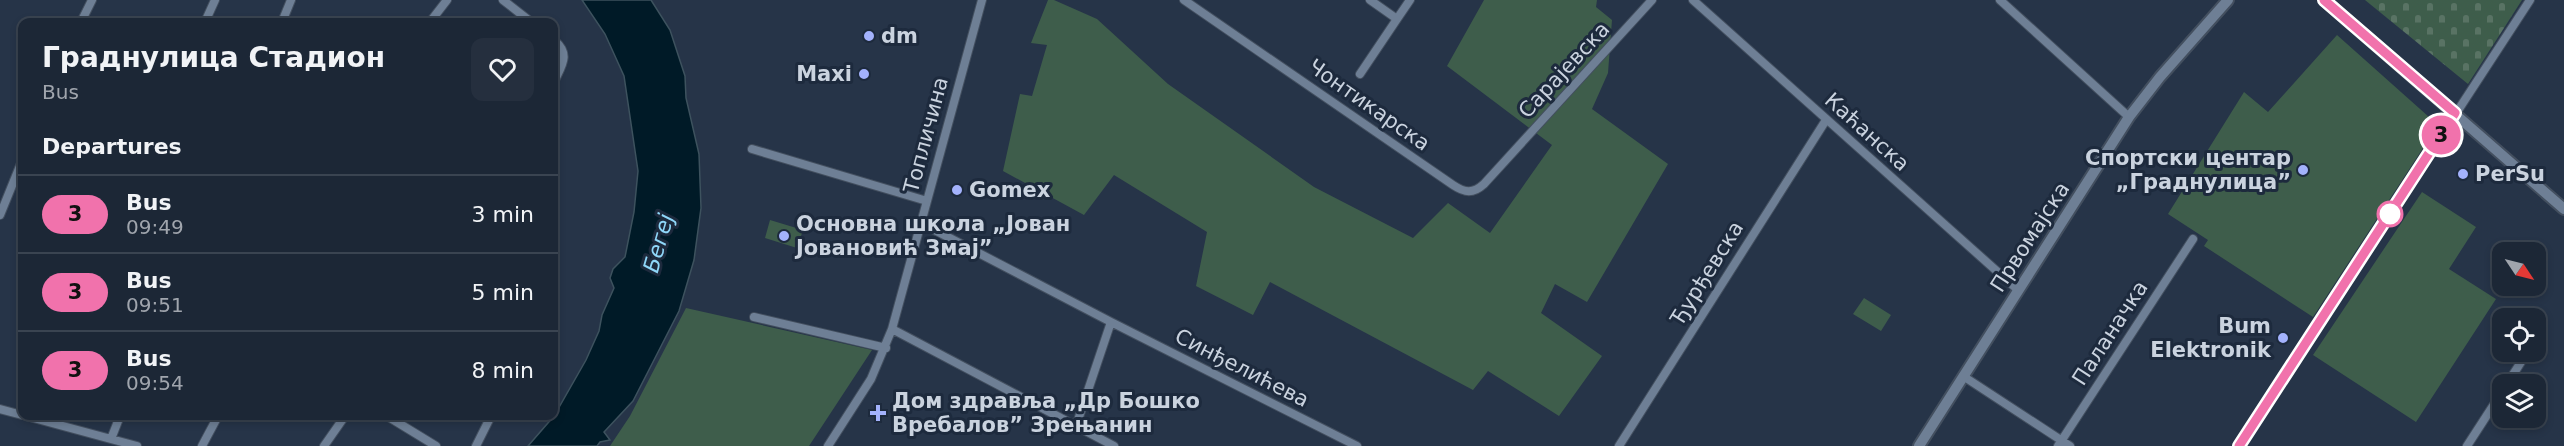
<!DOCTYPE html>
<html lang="en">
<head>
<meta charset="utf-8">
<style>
	body { margin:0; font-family:"DejaVu Sans",sans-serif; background:#252f3e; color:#f1f3f6; height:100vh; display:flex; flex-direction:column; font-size:22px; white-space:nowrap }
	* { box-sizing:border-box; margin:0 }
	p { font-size:20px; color:#a0a5ad }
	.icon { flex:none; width:33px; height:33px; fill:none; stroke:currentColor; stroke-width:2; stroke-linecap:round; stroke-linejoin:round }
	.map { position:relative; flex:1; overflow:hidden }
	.side { position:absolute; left:18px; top:18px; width:540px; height:402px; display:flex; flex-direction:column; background:#1c2736; border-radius:12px; box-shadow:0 3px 9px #0003,0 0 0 2px #3a4451 }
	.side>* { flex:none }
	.badge { padding:0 12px; border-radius:20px; font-size:21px; line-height:39px }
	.needle { width:39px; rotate:125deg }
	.controls { position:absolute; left:2492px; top:242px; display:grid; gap:12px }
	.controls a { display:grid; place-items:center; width:54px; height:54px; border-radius:12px; background:#1c2736; box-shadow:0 3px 9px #0003,0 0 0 2px #3a4451; font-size:30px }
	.map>.badge { position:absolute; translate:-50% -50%; box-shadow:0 0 0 3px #fff }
	h2 { padding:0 24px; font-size:22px; line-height:54px }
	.round { display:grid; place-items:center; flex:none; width:63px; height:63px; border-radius:12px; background:#252f3e }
	.overview { display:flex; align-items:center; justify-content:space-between; height:102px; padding:0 24px }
	h1 { font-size:28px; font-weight:800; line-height:45px }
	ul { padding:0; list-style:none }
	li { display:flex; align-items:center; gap:18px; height:78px; padding:0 24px; border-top:2px solid #3a4451 }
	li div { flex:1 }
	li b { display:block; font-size:22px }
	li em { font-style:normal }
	li .badge { min-width:66px; font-weight:700; text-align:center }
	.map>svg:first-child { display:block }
</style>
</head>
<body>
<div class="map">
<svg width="2564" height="446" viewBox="0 0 2564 446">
	<defs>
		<pattern id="cemetery-stones" width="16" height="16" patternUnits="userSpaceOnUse" patternTransform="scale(1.5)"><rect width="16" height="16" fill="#3e5d4b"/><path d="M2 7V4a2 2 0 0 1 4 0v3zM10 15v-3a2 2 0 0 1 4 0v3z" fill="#597364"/></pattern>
	</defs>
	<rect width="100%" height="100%" fill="#263448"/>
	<!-- grass -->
	<path fill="#3e5d4b" d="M1048 0H1054L1097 19 1168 84 1314 187 1413 238 1448 203 1490 233 1552 145 1447 66 1484 0H1597L1596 7 1612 20 1608 73 1592 109 1668 164 1587 302 1555 284 1541 313 1602 356 1559 416 1488 371 1473 390 1270 282 1253 315 1196 286 1207 232 1114 175 1084 215 1003 171 1020 94 1032 96 1047 45 1031 43Z
		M2337 35 2438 125 2313 317 2204 246 2208 240 2168 214 2244 92 2268 112Z
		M2422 192 2476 227 2449 269 2496 299 2416 422 2313 355Z
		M770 220 803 230 797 248 765 238Z
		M1864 298 1891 315 1881 331 1853 314Z
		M686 308 872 350 809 446H610L630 416Z"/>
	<!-- cemetery -->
	<path fill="url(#cemetery-stones)" d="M2365 0H2522L2468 84Z"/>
	<!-- water -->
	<path fill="#001a27" stroke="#3d525e" stroke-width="1.5" d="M582 0H651L670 30 685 76 686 98 699 154 701 208 694 260 679 311 633 401 604 432 610 440 600 442 597 446H528L554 416 586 360 599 331 602 315 614 288 610 278 613 269 625 257 634 212 638 171 624 76 605 34Z"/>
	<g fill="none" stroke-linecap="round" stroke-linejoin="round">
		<!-- street casing -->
		<g stroke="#434f5f" stroke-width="10">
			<path id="street" d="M503 0 531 22
				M1184 0 1453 185C1465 193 1473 194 1484 184L1652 0
				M1370 0 1397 19 1410 0
				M1693 0 2018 290
				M2000 0 2129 117
				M81 22 92 0
				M205 22 215 0
				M282 22 291 0
				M430 22 447 0
				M554 40C571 54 562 65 554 82
				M1360 74 1397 19
				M752 149 927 201
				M0 215 22 161
				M921 223 1111 322 1357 446
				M754 317 886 348
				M892 329 1114 446
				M1963 376 2070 446
				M2507 384 2521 362
				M0 409 22 415
				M26 416 137 446
				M387 416 436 446
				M1076 426 1111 322
				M111 439 120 416
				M202 446 218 416
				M324 446 345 416
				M476 446 491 416
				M828 446 871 379 892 329 982 0
				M1619 446 1826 120
				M2058 446 2193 239
				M2239 446 2530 0
				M2467 446 2502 392"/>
		</g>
		<!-- secondary casing -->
		<g stroke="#434f5f" stroke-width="14">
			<path id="secondary" d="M2324 0 2564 209
				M1919 446 2129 117 2160 77 2228 0"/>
		</g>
		<!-- street -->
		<use href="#street" stroke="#6e7f95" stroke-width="8"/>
		<!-- secondary -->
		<use href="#secondary" stroke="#6e7f95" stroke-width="10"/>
	</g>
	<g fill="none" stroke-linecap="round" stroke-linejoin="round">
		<!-- line casing -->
		<g stroke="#fff" stroke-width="14">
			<path id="line" d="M2239 446 2455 113 2324 0"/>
		</g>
		<!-- line -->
		<use href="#line" stroke="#f172ac" stroke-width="9"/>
	</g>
	<!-- markers -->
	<g fill="#a3b2fc" stroke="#1d2a3d" stroke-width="2">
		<circle cx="869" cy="36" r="6"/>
		<circle cx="864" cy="74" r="6"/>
		<circle cx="2303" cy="170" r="6"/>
		<circle cx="2463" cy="174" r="6"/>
		<circle cx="957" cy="190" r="6"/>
		<circle cx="784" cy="236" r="6"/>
		<circle cx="2283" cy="338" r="6"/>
		<path d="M875 404h6v6h6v6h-6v6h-6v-6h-6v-6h6z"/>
	</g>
	<circle fill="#fff" stroke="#f172ac" stroke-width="3" cx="2390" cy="214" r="12"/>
	<g text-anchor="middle" stroke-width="6" stroke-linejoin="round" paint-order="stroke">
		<!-- poi labels -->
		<g font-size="21" font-weight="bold" fill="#cad3df" stroke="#1d2a3d" text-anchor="start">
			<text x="881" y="43">dm</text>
			<text x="852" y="81" text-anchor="end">Maxi</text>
			<text x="2291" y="165" text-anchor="end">Спортски центар<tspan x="2291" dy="24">„Граднулица”</tspan></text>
			<text x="2475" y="181">PerSu</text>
			<text x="969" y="197">Gomex</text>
			<text x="796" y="231">Основна школа „Јован<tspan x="796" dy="24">Јовановић Змај”</tspan></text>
			<text x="2271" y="333" text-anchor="end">Bum<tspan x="2271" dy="24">Elektronik</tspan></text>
			<text x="892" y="408">Дом здравља „Др Бошко<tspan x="892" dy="24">Вребалов” Зрењанин</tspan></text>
		</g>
		<!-- street labels -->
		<g font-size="21" fill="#cad3df" stroke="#1d2a3d">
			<text transform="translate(1564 70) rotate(-47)" y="7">Сарајевска</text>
			<text transform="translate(1369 105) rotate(35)" y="7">Чонтикарска</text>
			<text transform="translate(1867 132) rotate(42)" y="7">Каћанска</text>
			<text transform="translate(926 135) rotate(-75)" y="7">Топличина</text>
			<text transform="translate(2030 237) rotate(-57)" y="7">Првомајска</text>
			<text transform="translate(1707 273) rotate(-58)" y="7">Ђурђевска</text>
			<text transform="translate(2110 333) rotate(-57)" y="7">Паланачка</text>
			<text transform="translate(1242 368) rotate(27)" y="7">Синђелићева</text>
		</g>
		<!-- water labels -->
		<g font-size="22" font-style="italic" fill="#8fd7f9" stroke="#1d2a3d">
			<text transform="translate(658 243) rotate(-74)" y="8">Бегеј</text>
		</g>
	</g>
</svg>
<div class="controls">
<a><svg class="needle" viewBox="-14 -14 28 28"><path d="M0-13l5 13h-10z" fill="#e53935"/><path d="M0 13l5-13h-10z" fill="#a0a5ad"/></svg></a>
<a><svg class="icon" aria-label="locate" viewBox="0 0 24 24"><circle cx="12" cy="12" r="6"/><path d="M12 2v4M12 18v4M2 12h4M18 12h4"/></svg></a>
<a><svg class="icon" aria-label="layers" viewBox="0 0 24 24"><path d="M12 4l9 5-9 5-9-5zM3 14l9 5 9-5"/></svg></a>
</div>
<b class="badge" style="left:2441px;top:135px;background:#f172ac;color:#111">3</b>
<section class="side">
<div class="overview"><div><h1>Граднулица Стадион</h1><p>Bus</p></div><a class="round"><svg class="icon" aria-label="heart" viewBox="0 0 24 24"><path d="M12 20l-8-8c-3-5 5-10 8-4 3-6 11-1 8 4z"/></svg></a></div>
<h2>Departures</h2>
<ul>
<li><span class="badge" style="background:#f172ac;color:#111">3</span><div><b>Bus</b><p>09:49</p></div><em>3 min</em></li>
<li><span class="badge" style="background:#f172ac;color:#111">3</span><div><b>Bus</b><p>09:51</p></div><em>5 min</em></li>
<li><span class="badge" style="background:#f172ac;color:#111">3</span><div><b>Bus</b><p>09:54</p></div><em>8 min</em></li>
</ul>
</section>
</div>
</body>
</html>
